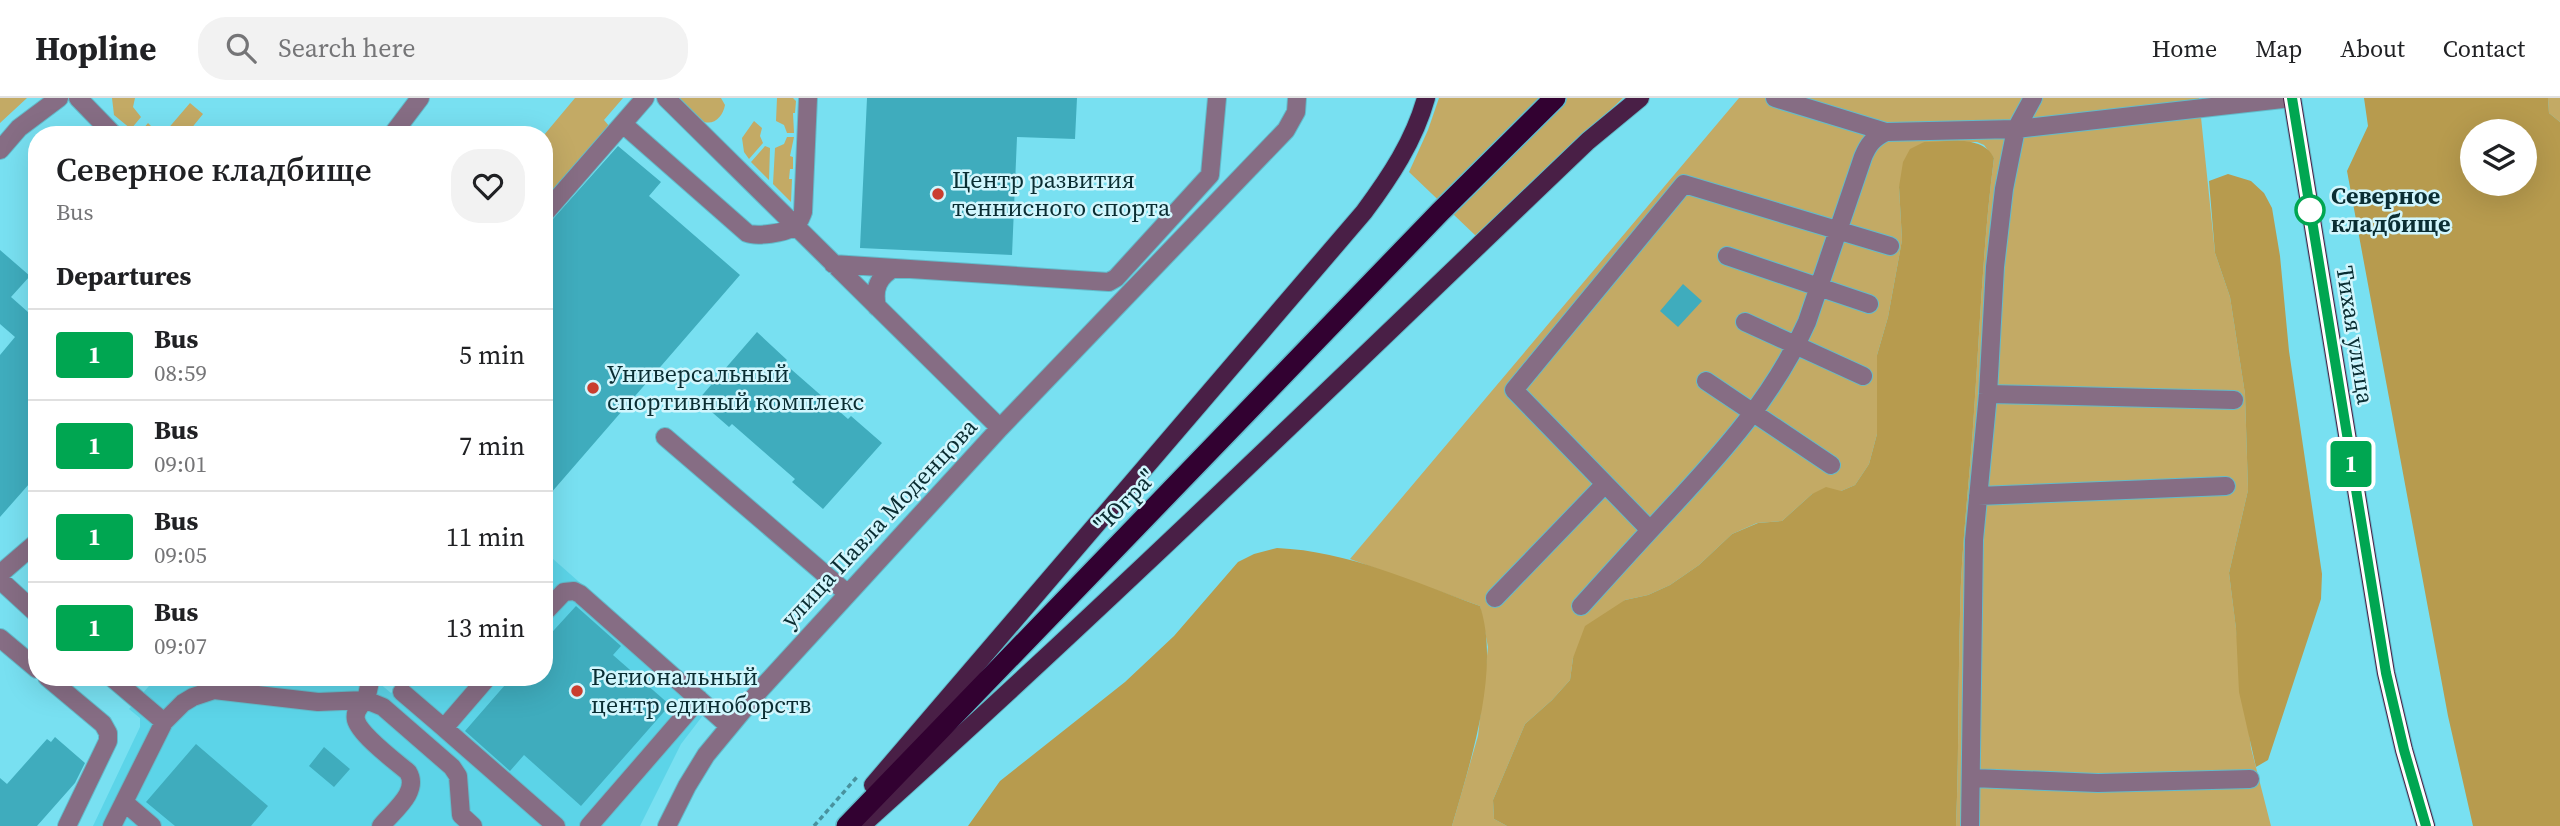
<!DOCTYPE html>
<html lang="en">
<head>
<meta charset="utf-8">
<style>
	body { margin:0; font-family:"Source Serif 4",serif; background:#f2f2f2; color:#202124; height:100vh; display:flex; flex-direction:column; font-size:26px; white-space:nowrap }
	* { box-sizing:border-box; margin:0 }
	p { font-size:23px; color:#757577 }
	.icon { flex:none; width:38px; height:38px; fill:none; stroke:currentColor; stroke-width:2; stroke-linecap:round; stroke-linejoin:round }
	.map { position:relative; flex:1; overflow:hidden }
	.panel { position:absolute; left:28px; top:28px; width:525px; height:560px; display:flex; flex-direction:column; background:#fff; border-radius:28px; box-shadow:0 7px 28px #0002 }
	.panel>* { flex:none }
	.badge { padding:0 14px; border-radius:5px; font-size:24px; line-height:46px }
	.fabs { position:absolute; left:2460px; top:21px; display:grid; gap:14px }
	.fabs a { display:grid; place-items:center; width:77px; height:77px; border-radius:50%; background:#fff; box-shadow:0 7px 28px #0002; font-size:35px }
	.map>.badge { position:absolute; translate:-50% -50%; box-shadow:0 0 0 4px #fff }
	h2 { padding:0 28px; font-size:26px; line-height:63px }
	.round { display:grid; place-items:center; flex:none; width:74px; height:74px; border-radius:28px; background:#f2f2f2 }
	.headline { display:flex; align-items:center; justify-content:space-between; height:119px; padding:0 28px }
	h1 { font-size:33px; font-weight:600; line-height:52px }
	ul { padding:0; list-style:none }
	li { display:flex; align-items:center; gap:21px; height:91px; padding:0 28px; border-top:2px solid #e0e0e0 }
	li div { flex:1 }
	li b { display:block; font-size:26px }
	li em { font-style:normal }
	li .badge { min-width:77px; font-weight:700; text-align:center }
	header { display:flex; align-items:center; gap:42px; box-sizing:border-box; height:98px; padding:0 35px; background:#fff; border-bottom:2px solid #e0e0e0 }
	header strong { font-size:33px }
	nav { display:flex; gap:38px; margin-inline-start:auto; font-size:24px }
	.search { width:490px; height:63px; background:#f2f2f2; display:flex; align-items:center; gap:18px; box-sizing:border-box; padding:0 24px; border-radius:28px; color:#757577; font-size:26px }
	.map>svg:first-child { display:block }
</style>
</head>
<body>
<header>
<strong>Hopline</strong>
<div class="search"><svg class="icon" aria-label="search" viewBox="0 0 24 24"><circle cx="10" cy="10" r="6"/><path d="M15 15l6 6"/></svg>Search here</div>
<nav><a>Home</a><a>Map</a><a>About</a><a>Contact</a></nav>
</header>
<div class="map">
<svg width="2560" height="728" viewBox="0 0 2560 728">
	<rect width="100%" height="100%" fill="#78e0f1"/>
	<!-- built -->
	<path fill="#5cd4e8" d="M544 453 714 603 681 646 640 728H93L140 629V620L129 611 155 581 153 579H372L391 595 405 579H544Z"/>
	<!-- green -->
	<path fill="#c3aa65" d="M0 0H27L0 25Z
		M112 0H135L133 9 141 19 131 31 114 17Z
		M575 0H623L604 22 610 29 544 105V37Z
		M678 0H721L725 7C723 18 715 27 704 24Z
		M777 0H793L796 3 795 15H793L794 35H787L784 27 776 23Z
		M1439 0H1623L1476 138 1409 74 1428 32Z
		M1739 0H2199L2215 155 2230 199 2245 296 2248 392 2229 475 2251 650 2271 728H1956C1959 657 1958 587 1960 516 1961 448 1970 381 1974 314 1980 229 1983 145 1994 60L1984 47 1977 44H1924L1899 89 1902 142 1888 219 1877 257V336L1869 366 1855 387 1841 393 1812 396 1782 423 1757 425 1732 436 1699 467 1670 487 1648 497 1625 502 1573 560 1570 582 1552 602 1525 626 1493 702 1494 721 1507 728H1452L1478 638 1488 549 1480 508 1350 461Z
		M2548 0H2560V24L2549 15Z
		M190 5 203 16 186 37H138L148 25 156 33H166Z
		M754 23 762 30 760 38 763 45 749 61 744 54 742 40Z
		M787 39H794L790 58 793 59V71H790L789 81H792L791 104 773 86 775 50 784 46Z
		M765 48 770 50 769 82 751 64Z"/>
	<!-- forest -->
	<path fill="#b79b4e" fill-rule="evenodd" d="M2364 0H2548L2549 15 2560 24V728H2473L2448 618 2347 73 2368 28ZM2525 33V86H2473V33Z
		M1924 44C1946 44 1983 36 1994 60 1983 145 1980 229 1974 314 1970 381 1961 448 1960 516 1958 586 1959 657 1956 728H1507L1494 721 1493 702 1525 626 1552 602 1570 582 1573 560 1585 528 1625 502 1648 497 1670 487 1699 467 1732 436 1758 425 1782 423 1812 396 1826 389 1841 393 1855 387 1869 366 1877 336V257L1888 219 1902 142 1899 89 1903 64 1910 51Z
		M2228 76 2251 83 2264 95 2272 110 2280 158 2289 253 2322 476 2321 501 2268 662 2256 669 2239 594 2236 531 2229 475 2248 392 2245 296 2230 199 2215 155 2209 83Z
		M1277 450C1348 453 1414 484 1480 508 1501 572 1470 665 1452 728H968L1000 683 1125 584 1174 538 1238 464 1254 456Z"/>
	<!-- building -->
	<path fill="#3facbd" d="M867 0H1077L1075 41 1017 39 1012 157 860 150Z
		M618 48 661 84 649 98 740 177 544 403V131Z
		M0 152 30 178 11 199 37 222V377L0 419V257L15 239 0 226Z
		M1683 186 1702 203 1678 229 1660 213Z
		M757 234 787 262 784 265 848 321 851 318 882 345 823 411 792 384 795 381 732 326 729 329 698 302Z
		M576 508 621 548 613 557 670 607 581 708 524 657 510 673 465 633 512 579H544V543Z
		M55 639 85 665 75 685 37 728H0V680L7 686 47 641 51 644Z
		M196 646 268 708 251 728H175L146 704Z
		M324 649 350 671 334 689 309 668Z"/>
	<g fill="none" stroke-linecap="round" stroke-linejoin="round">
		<!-- minor casing -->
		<g stroke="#62bccb" stroke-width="20">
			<path id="minor" d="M78 0 114 37
				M666 0 1000 330
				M1775 0 1886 34
				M623 26 747 135C757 139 784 135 794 129 799 126 801 119 803 114L808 0
				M392 37 420 0
				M0 52 19 30 59 0
				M544 116 645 0
				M1727 158 1869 206
				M833 166 1109 184 1116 180 1210 77 1217 0
				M877 209C873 191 878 179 894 170
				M1745 224 1863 278
				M1706 283 1831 367
				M1988 296 2234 302
				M665 339 848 496
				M1978 398 2226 388
				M1650 432 1514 292 1684 86 1890 148
				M0 476 37 444
				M0 482 37 516
				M1495 500 1605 386
				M1581 508C1610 476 1638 445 1668 413 1722 355 1774 298 1807 224L1863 59C1868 47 1873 40 1886 34L2016 31 2033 0
				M544 515 564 494 574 493 580 496 729 628
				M0 540 37 571
				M47 579 103 626 108 635V643L67 728
				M111 579 164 624 112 728
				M402 594 444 630 488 579
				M164 624 183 605 193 599 214 592 318 604 366 602 371 579
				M444 630 556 728
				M1972 680 2098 685 2250 681
				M124 704 152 728
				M381 728C393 713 420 694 408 674 395 663 360 637 356 622 354 613 360 607 366 602L383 609 452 669 458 678 461 717 473 728
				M589 728 699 601
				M667 728 687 688 706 657 759 593 1000 330 1286 32 1296 14 1297 0
				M1970 728 1974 442 1988 296 1995 169 2004 91 2016 31 2292 0"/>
		</g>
		<!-- major casing -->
		<g stroke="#62bccb" stroke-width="20">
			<path id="major" d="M2292 0 2386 575 2404 652 2426 728
				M873 687 1364 114C1390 79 1414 43 1426 0
				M861 728C1109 506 1347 273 1588 43L1640 0"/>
		</g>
		<!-- highway casing -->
		<g stroke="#62bccb" stroke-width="24">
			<path id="highway" d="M847 728 1440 114 1555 0"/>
		</g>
		<!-- path -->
		<path stroke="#48929e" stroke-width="3.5" stroke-dasharray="5 3.5" stroke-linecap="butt" d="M814 728 857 679"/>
		<!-- minor -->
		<use href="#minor" stroke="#866d84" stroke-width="18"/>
		<!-- major -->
		<use href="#major" stroke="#491f46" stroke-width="18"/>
		<!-- highway -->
		<use href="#highway" stroke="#320131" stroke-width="21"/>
	</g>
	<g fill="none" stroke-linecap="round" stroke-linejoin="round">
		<!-- line casing -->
		<g stroke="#fff" stroke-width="16">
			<path id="line" d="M2292 0 2386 575 2404 652 2426 728"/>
		</g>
		<!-- line -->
		<use href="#line" stroke="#00a651" stroke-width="10"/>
	</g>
	<!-- markers -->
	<g fill="#ca3e2f" stroke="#d1f6fd" stroke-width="2.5">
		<circle cx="938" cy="96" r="7"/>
		<circle cx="593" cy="290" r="7"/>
		<circle cx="577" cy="593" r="7"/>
	</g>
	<circle fill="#fff" stroke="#00a651" stroke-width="3.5" cx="2310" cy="112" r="14"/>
	<g text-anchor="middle" stroke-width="5" stroke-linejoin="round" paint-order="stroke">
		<!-- poi labels -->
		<g font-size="24" fill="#0a2d32" stroke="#d1f6fd" text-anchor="start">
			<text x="952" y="90">Центр развития<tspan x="952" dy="28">теннисного спорта</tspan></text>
			<text x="607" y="284">Универсальный<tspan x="607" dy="28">спортивный комплекс</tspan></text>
			<text x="591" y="587">Региональный<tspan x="591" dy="28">центр единоборств</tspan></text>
		</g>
		<!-- stop labels -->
		<g font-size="24" font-weight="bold" fill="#0a2d32" stroke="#d1f6fd" text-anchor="start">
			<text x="2331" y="106">Северное<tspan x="2331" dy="28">кладбище</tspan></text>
		</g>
		<!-- street labels -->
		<g font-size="24" fill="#0a2d32" stroke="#d1f6fd">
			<text transform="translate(2355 237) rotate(81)" y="8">Тихая улица</text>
			<text transform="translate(1125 403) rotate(-46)" y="8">"Югра"</text>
			<text transform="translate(879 425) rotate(-47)" y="8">улица Павла Моденцова</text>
		</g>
	</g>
</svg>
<div class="fabs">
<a><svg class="icon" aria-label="layers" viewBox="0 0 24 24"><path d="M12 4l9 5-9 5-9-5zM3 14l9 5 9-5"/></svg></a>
</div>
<b class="badge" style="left:2351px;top:366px;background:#00a651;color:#fff">1</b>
<section class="panel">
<div class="headline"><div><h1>Северное кладбище</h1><p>Bus</p></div><a class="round"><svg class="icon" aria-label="heart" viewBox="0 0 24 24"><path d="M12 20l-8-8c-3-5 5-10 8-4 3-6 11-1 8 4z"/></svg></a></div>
<h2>Departures</h2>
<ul>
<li><span class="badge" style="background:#00a651;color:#fff">1</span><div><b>Bus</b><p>08:59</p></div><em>5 min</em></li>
<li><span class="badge" style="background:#00a651;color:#fff">1</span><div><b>Bus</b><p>09:01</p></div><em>7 min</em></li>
<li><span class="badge" style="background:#00a651;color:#fff">1</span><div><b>Bus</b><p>09:05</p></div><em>11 min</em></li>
<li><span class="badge" style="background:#00a651;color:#fff">1</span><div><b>Bus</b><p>09:07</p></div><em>13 min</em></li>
</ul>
</section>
</div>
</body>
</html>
